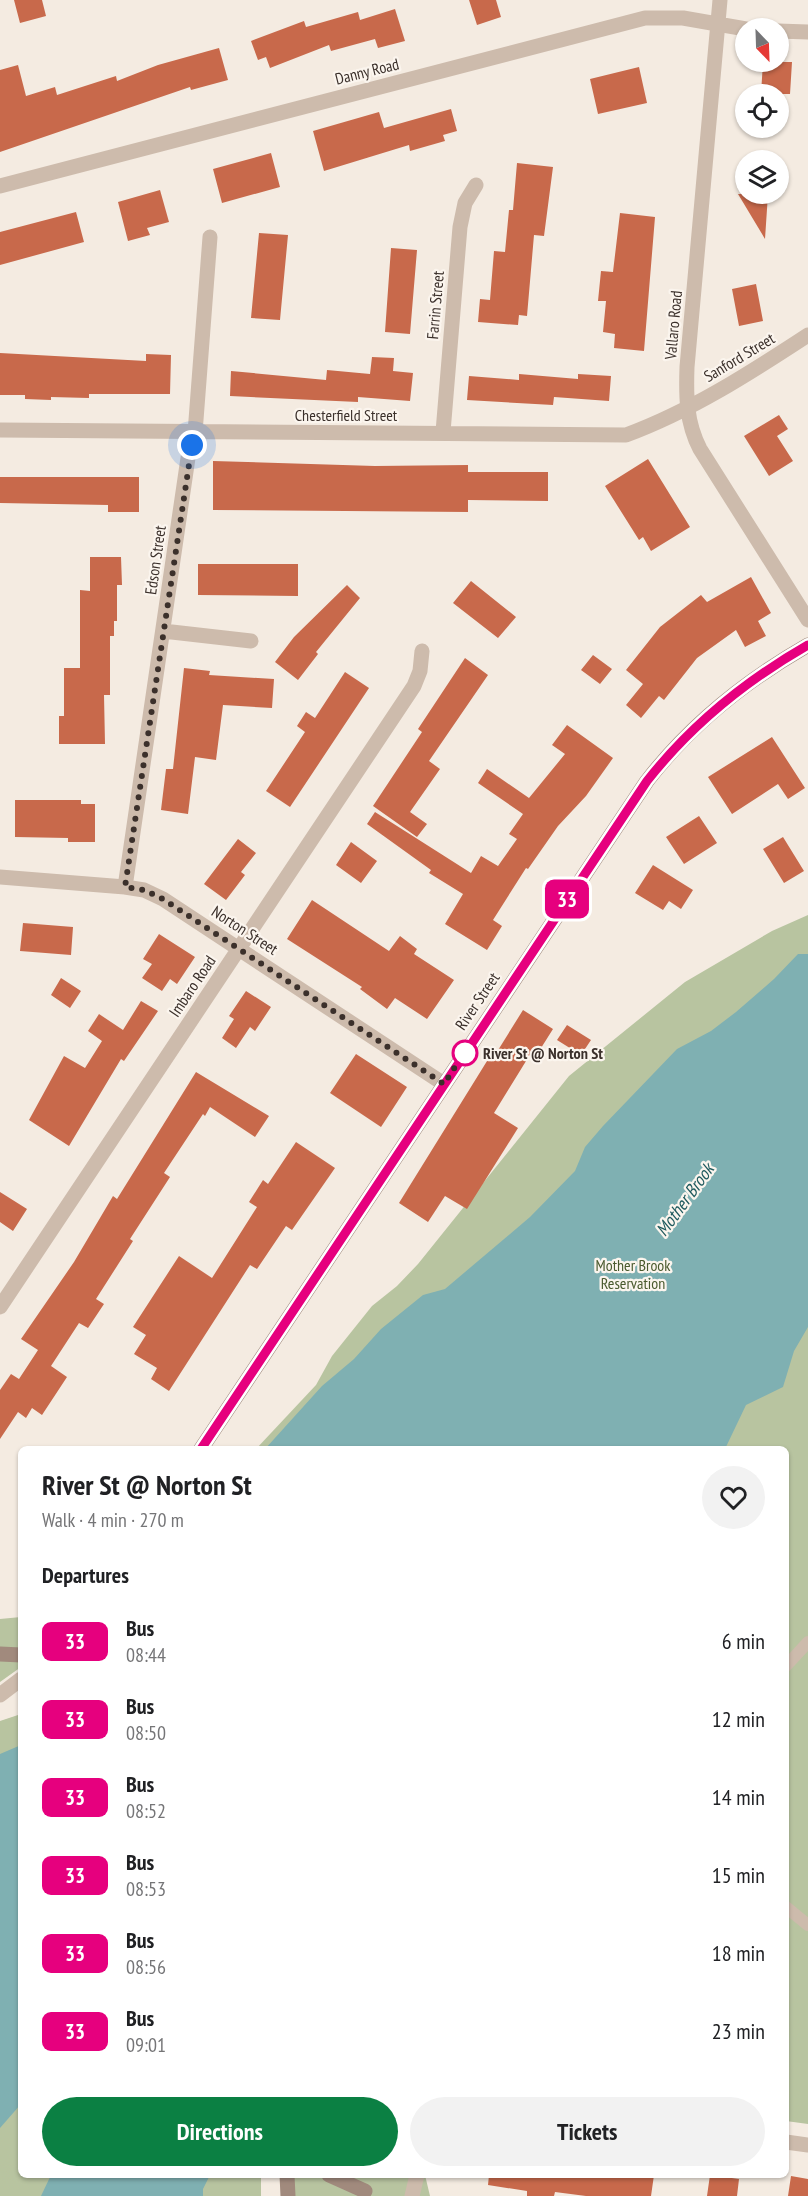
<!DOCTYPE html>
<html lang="en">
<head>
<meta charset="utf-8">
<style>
	body { margin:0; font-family:"PT Sans Narrow",sans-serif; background:#f2f2f2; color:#202124; height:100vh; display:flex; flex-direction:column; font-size:22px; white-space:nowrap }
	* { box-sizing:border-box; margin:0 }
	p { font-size:20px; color:#757577 }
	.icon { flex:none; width:33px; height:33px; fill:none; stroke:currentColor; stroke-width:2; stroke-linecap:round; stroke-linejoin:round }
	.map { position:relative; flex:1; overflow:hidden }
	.sheet { position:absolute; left:18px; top:1446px; width:771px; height:732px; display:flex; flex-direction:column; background:#fff; border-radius:9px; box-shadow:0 2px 4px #0004 }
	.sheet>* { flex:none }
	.badge { padding:0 12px; border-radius:9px; font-size:21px; line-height:39px }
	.needle { width:39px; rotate:157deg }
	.tools { position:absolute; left:735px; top:18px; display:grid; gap:12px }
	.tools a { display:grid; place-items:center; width:54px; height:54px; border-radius:50%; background:#fff; box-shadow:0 2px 4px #0004; font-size:30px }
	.you { position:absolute; width:30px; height:30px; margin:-15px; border:4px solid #fff; border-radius:50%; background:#1a73e8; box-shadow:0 0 0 9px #1a73e833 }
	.map>.badge { position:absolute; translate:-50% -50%; box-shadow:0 0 0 3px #fff }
	h2 { padding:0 24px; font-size:22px; line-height:54px }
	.round { display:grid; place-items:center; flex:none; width:63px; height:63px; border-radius:32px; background:#f2f2f2 }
	.overview { display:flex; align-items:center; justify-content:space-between; height:102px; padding:0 24px }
	h1 { font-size:28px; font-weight:600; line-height:45px }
	.action { display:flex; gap:12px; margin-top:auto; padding:12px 24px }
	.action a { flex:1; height:69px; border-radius:36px; background:#0b8043; color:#fff; font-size:24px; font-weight:600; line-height:69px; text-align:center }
	.action a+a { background:#f2f2f2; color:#202124 }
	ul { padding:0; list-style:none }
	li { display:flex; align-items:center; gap:18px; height:78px; padding:0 24px }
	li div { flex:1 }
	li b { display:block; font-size:22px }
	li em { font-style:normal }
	li .badge { min-width:66px; font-weight:700; text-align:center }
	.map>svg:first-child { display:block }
</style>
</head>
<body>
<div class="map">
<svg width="808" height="2196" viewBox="0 0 808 2196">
	<rect width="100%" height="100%" fill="#f4ebe1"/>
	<!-- green -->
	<path fill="#b8c4a0" d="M808 915V2124L786 2121V1449H256L316 1385 332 1356 372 1306 397 1286 418 1264 569 1076 685 982 772 931Z
		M21 1617V1667L0 1682V1619Z
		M21 1714V2175H261V2196H0V1721Z
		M293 2175H425L430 2196H292Z"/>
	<!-- water -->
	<path fill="#7fb0b2" d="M798 954H808V1327L794 1351 783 1387 746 1405 725 1449H265L322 1386 354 1359 381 1329 423 1295 445 1289 530 1217 575 1171 585 1147 603 1126 677 1049 711 1031 736 1012 774 979Z
		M21 1745V2104L0 2128V1754Z
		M51 2175H210L203 2189V2196H41Z"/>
	<!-- building -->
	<path fill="#c8694b" d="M14 0H42L46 16 20 23Z
		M469 0H496L501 17 477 25Z
		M395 9 405 41 378 48 375 39 331 51 329 45 270 68 266 57 258 60 251 41 304 21 306 27 358 12 360 20Z
		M219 48 228 80 191 90 190 87 0 152V70L18 65 26 96 55 87 57 95 116 76 117 81 158 65Z
		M763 62H792L790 94H761Z
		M639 67 647 103 598 114 590 79Z
		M451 109 457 131 443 135 445 141 410 151 409 145 324 171 313 131 379 112 384 128Z
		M271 153 280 187 222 203 213 169Z
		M517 163 553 167 544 236 534 235 527 316 519 315 518 325 478 322 480 299 490 300 494 251 505 252 509 210H513Z
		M160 190 169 222 147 228 150 235 128 241 118 202Z
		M738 194H768L765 239Z
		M76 212 84 242 0 265V232Z
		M620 213 655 217 644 351 614 348 615 334 603 332 606 301H598L601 271 613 272Z
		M259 233 288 235 280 320 251 318Z
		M391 248 417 250 410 334 385 332Z
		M756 284 763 321 739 326 732 289Z
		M0 353 146 361V354L171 355 170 394H89V398L51 397V400L25 399V395H0Z
		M372 357 394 358 393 371 413 373 410 401 358 397V402L230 396 231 371 326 380 327 370 370 374Z
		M519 374 578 379V374L611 376 609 401 554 397 553 405 467 400 469 376 519 380Z
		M779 415 788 429 777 436 793 461 769 476 744 436Z
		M648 459 690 527 651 551 643 537 639 540 605 486Z
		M213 461 375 466 468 465V472H548V501L468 500V512L213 510Z
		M0 477H139V512H108V505L0 503Z
		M90 557H121L122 585H117V621H114V636H110V695H104L105 744H59V716H64V668H80V590L90 591Z
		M198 564H298V596L198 595Z
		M751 577 771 613 758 621 766 636 745 647 736 630 697 658 664 700 659 696 641 718 626 705 643 684 626 670 660 627 701 595 707 602Z
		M471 581 516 617 498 638 453 603Z
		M347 585 360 598 316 652 318 654 298 680 275 662 294 637Z
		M593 655 612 669 600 684 581 670Z
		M465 658 488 675 429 761 440 769 410 812 427 824 417 837 373 806 422 732 418 729Z
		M184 668 210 671 209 675 274 679 272 708 223 705 216 760 195 757 188 814 161 810 166 769H173Z
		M345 672 369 688 290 807 266 791 305 732 297 726 306 712 315 718Z
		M567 725 613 758 586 796 558 826 528 869 526 868 493 920 502 926 487 950 445 924 463 894 429 873 431 870 367 824 375 812 471 873 481 856 498 866 517 839 509 834 523 814 478 783 487 769 529 798 565 754 552 745Z
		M772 737 805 788 788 799 778 784 732 814 708 777Z
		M15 800H81V804H95V842H68V838L15 837Z
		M699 816 717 843 684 864 666 837Z
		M783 837 804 871 784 883 763 849Z
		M238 839 256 853 241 872 245 875 226 900 204 884Z
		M351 842 377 861 361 883 336 865Z
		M653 865 693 890 681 909 669 901 663 910 635 893Z
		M312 900 389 951 400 936 417 949 414 954 454 980 427 1019 395 998 387 1009 360 989 362 987 287 939Z
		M23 923 73 927 71 955 20 951Z
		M159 934 195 957 177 984 170 979 162 991 142 978 152 964 143 959Z
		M61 978 81 991 70 1008 51 995Z
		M246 991 271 1007 255 1031 250 1027 236 1048 222 1038 234 1019 229 1016Z
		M141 1001 158 1011 124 1061 121 1059 69 1146 29 1120 64 1056 85 1068 102 1041 88 1031 99 1014 123 1030Z
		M523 1010 553 1029 536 1056 531 1053 494 1113 518 1128 467 1209 445 1196 428 1222 399 1203 492 1053 495 1055Z
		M567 1025 591 1040 581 1055 557 1040Z
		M356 1054 407 1087 381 1127 330 1093Z
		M196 1072 269 1116 255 1137 210 1107 205 1116 203 1114 164 1173 170 1177 130 1239 133 1241 96 1299 104 1304 88 1328 79 1323 51 1366 67 1377 42 1415 32 1408 26 1418 18 1412 0 1439V1390L11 1374 19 1379 38 1350 21 1339 74 1262 113 1196 117 1199Z
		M296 1142 335 1168 292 1230 286 1226 257 1269 250 1265 169 1391 151 1379 157 1368 134 1354 146 1335 133 1327 179 1256 212 1278 257 1207 249 1202 263 1180 268 1184Z
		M0 1192 27 1209 13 1231 0 1222Z
		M489 2175H654L651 2196H586L555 2192 554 2196H527V2191L488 2185Z
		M710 2175 739 2179 737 2196H707Z
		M791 2176 808 2179V2196H788Z"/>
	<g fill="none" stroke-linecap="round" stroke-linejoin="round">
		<!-- lane -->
		<path stroke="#cdbbac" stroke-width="12" d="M786 1666 808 1642
			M786 1907 808 1925"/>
		<!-- street -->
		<path stroke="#cdbbac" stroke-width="15" d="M720 0 687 367C686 396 686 422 700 449L808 620
			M778 31 808 32
			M0 186 645 18H683L746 29
			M0 430 626 435C691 411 750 373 808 335
			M443 432 460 227 465 203 476 185
			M163 631 251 641
			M0 877 125 887 144 890 163 899 444 1084
			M125 887 188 458 195 433 210 237
			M0 1307 414 686 420 671 422 651
			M0 1695 21 1679
			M786 2142 808 2145
			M412 2196 417 2175"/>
		<!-- secondary -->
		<path stroke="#a18a7d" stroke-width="15" d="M201 1449 647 781C691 724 745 681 808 645
			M0 1654 21 1655
			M287 2175 288 2196
			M329 2175 365 2191"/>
	</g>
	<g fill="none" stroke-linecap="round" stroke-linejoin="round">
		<!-- line casing -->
		<g stroke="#fff" stroke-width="14">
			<path id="line" d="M201 1449 647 781C692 724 745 681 808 645"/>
		</g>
		<!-- line -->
		<use href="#line" stroke="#e6007e" stroke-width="9"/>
		<!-- walk -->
		<path stroke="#3b302b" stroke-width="6" stroke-dasharray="0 10.8" d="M192 445 125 887 144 890 163 899 444 1084 468 1047 465 1053"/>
	</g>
	<!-- markers -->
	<circle fill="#fff" stroke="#e6007e" stroke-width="3" cx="465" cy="1053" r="12"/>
	<g text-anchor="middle" stroke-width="4.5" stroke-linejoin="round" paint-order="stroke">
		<!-- street labels -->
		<g font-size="16" fill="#3b302b" stroke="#fbf5ee">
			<text transform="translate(367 71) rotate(-14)" y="6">Danny Road</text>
			<text transform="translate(435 305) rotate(-85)" y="6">Farrin Street</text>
			<text transform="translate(673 325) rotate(-85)" y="6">Vallaro Road</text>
			<text transform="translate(739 357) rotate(-31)" y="6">Sanford Street</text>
			<text x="346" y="421">Chesterfield Street</text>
			<text transform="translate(155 560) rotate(-82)" y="6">Edson Street</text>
			<text transform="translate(245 930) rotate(33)" y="6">Norton Street</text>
			<text transform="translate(192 986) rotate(-56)" y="6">Imbaro Road</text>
			<text transform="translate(477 1001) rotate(-56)" y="6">River Street</text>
		</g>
		<!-- stop labels -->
		<g font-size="16" font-weight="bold" fill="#3b302b" stroke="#fbf5ee" text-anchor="start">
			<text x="483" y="1059">River St @ Norton St</text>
		</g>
		<!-- park labels -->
		<g font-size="16" fill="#4a5a2e" stroke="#fbf5ee">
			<text x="633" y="1271">Mother Brook<tspan x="633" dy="18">Reservation</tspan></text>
		</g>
		<!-- water labels -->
		<g font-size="18" font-style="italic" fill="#1f5a5e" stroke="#fbf5ee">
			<text transform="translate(685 1200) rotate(-54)" y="6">Mother Brook</text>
		</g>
	</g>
</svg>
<div class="tools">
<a><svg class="needle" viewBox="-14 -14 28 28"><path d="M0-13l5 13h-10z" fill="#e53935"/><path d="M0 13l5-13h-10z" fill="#757577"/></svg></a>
<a><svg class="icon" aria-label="locate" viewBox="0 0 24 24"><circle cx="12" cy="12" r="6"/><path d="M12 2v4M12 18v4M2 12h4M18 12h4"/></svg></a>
<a><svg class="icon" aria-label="layers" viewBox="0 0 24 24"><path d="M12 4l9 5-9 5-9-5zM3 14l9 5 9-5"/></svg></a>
</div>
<div class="you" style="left:192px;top:445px"></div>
<b class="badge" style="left:567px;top:899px;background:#e6007e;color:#fff">33</b>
<section class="sheet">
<div class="overview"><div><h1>River St @ Norton St</h1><p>Walk · 4 min · 270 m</p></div><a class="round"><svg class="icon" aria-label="heart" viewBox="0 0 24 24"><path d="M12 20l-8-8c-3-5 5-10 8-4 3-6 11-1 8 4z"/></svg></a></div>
<h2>Departures</h2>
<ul>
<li><span class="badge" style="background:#e6007e;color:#fff">33</span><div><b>Bus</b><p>08:44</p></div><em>6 min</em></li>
<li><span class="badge" style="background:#e6007e;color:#fff">33</span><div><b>Bus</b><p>08:50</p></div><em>12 min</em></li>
<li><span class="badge" style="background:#e6007e;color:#fff">33</span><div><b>Bus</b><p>08:52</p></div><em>14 min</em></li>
<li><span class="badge" style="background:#e6007e;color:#fff">33</span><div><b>Bus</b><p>08:53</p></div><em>15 min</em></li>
<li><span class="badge" style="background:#e6007e;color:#fff">33</span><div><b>Bus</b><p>08:56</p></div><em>18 min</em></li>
<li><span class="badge" style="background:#e6007e;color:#fff">33</span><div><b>Bus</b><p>09:01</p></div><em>23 min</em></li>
</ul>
<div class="action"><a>Directions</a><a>Tickets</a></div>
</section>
</div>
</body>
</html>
